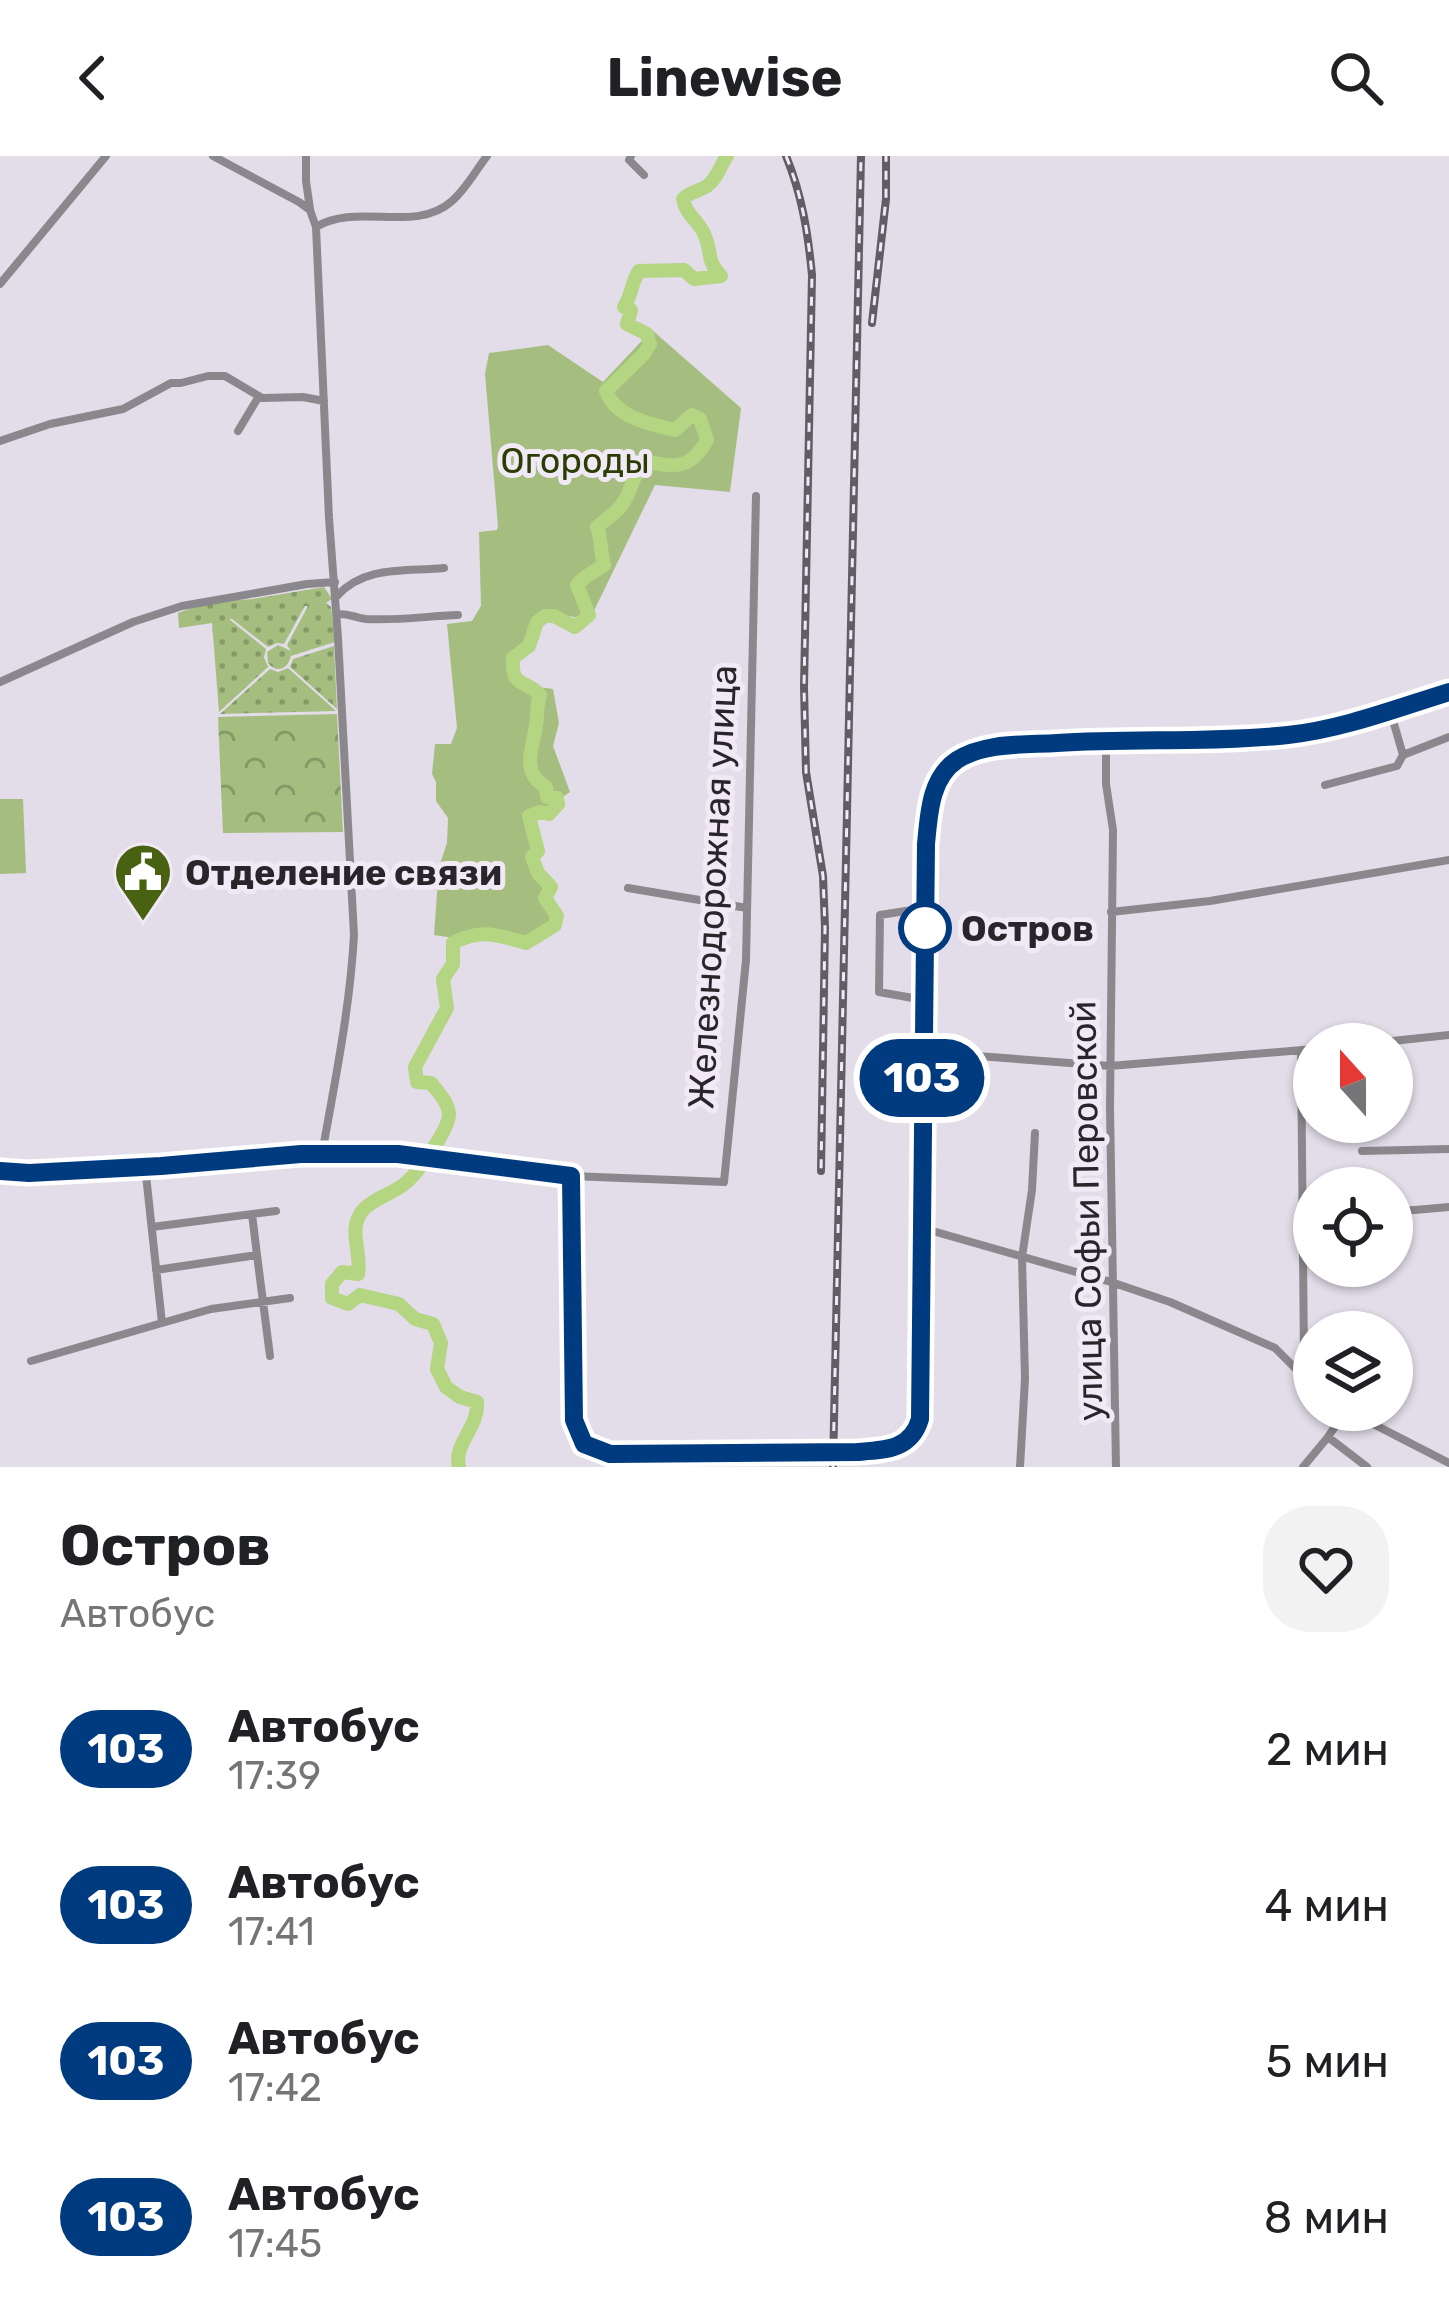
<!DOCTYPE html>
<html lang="ru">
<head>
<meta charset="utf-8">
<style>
	body { margin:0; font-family:Rubik,sans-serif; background:#f2f2f2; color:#202124; height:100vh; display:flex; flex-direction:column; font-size:45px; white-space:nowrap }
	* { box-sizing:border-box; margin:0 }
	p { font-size:39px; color:#757577 }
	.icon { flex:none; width:66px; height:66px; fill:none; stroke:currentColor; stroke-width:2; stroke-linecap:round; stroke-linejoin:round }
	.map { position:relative; height:1311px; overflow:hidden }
	.details { display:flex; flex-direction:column; background:#fff; flex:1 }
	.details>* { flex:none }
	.badge { padding:0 24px; border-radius:39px; font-size:42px; line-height:78px }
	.needle { width:78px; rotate:339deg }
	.fabs { position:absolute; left:1293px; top:867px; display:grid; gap:24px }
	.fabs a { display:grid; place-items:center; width:120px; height:120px; border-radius:50%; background:#fff; box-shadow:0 3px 9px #0004; font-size:60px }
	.map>.badge { position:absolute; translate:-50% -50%; box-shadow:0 0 0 6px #fff }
	.round { display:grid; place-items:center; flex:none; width:126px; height:126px; border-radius:48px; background:#f2f2f2 }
	.head { display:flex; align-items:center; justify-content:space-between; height:204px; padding:0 60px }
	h1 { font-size:57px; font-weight:700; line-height:90px }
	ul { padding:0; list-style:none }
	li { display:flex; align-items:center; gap:36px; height:156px; padding:0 60px }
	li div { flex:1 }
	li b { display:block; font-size:45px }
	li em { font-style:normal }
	li .badge { min-width:132px; font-weight:700; text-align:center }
	header { display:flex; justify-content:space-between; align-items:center; height:156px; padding:0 60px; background:#fff; font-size:54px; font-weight:700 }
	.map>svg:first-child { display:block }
</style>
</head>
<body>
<header><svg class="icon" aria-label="back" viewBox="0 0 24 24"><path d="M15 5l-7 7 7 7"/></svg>Linewise<svg class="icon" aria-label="search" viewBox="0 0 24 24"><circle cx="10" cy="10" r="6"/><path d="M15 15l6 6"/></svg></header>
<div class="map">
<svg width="1449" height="1311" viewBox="0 0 1449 1311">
	<defs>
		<pattern id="grass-dots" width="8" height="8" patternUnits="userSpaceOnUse" patternTransform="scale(3)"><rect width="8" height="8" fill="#a5be7f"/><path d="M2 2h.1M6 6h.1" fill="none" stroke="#869a68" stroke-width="1.8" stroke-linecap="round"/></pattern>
		<pattern id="park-crowns" width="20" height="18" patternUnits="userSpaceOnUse" patternTransform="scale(3)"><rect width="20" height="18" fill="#a5be7f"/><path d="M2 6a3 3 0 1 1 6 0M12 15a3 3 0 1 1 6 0" fill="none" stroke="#869a68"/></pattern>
	</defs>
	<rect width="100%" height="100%" fill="#e3dce9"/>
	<!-- grass -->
	<path fill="url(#grass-dots)" d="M324 431 332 443 326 447 331 451 335 486 291 500C288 513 277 518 268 507L267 496 278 489 291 495 287 489 308 450H305L284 488 277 487 268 491 232 463H229L266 493 264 501 268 511 219 556 212 467 179 472 178 457 208 446 253 443Z
		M334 490 337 553 290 511 293 503Z
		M288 512 336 555 220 558 270 513 278 516Z"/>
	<!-- park -->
	<path fill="url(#park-crowns)" d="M337 558 343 676 223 677 218 561Z"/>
	<!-- garden -->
	<path fill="#a5be7f" d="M652 174 741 252 730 336 655 329 590 463 546 457 535 463 526 486 508 502 509 521 515 528 553 533 559 567 553 590 570 636 551 649 524 660 531 693 527 703 546 732 542 741 552 762V768L532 781 523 783 480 774 454 782 434 779 439 711 447 687 448 662 436 645V626L432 618 435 588H451L457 572 447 468 472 465 481 450 479 376 497 374 498 370 485 218 489 197 548 189 603 226Z
		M0 643H23L26 717 0 718Z"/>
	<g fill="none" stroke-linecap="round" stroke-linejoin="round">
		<!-- river -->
		<path stroke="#b4d581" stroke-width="14" d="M459 1311C453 1287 479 1272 477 1246L460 1241 446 1231 437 1213 441 1187 433 1168 415 1163 399 1148 360 1139 348 1148 332 1142V1128L342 1116 358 1118C362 1096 347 1073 363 1054 373 1043 391 1038 403 1029 416 1020 448 975 449 959 449 947 438 936 431 927L417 926 415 911 447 852 443 823 453 808V787C481 772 498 779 526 787L555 769 557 760 545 742 551 731 538 717 532 701 538 695 529 660 540 656 549 658 558 648 557 642 547 641 546 631C520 616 533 592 536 569 538 558 536 551 540 539 524 522 511 533 513 502L529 490 537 466 545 460H554L575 471 589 459 577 429C585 419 594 416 604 409 600 395 602 384 597 371 608 361 619 356 626 342 633 329 634 317 644 305 674 311 690 315 707 284L700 263 692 259 675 274C650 268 616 262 606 235L644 198 650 188 647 178 627 168 631 154 624 151C632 139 631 127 639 115L684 114 694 123 721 120C705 103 713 98 705 80 700 65 686 60 683 43 691 35 698 36 707 30 717 23 720 10 727 0"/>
		<!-- street -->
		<path stroke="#8b888d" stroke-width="8" d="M213 0 299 46 310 54 316 71 329 362 338 482 354 779C350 852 335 925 322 998
			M306 0V25L310 53
			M631 0 629 4 644 19
			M316 71C357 46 415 78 452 45 466 33 476 14 487 0
			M0 128 106 0
			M238 275 259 240
			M0 285 50 268 123 253 171 227H181L208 220H225L262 242 303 241 324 245
			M337 440C365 409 406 416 444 412
			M337 458C349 457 355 462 366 463 396 465 428 460 458 459
			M0 526 133 466 182 450 307 428 335 426
			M1106 584V628L1113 674 1110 952 1116 1311
			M1403 599 1449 581
			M1325 629 1397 610 1403 599 1390 554
			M628 732 747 752
			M1111 756 1210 745 1449 704
			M924 844 879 836 880 759 925 752
			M1364 888 1449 879
			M924 896 1110 910 1314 893
			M1362 995 1449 993
			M145 1010 162 1167 211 1153 290 1142
			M571 1020 724 1026 746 804 756 340
			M1392 1056 1449 1051
			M152 1071 276 1055
			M922 1072 1111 1126 1170 1146 1275 1192 1314 1231
			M257 1099 270 1200
			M156 1114 257 1099 252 1058
			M31 1205 162 1167
			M1296 1213 1304 1202 1301 894
			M1346 1254 1449 1307
			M1328 1281 1367 1311
			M1020 1311 1025 1223 1022 1101 1032 1034 1035 977
			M1303 1311 1328 1281 1346 1254"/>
		<!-- primary -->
		<path stroke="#47424b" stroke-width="10" d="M0 1015C102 1020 203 1000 304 998 394 996 482 1010 571 1020L574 1264 583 1288 610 1298 887 1294C904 1288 915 1281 919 1263L926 688 931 645 937 629 954 606 981 593 1124 582H1247L1295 578 1376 559 1449 536"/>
		<!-- rail casing -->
		<g stroke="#625d65" stroke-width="8">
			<path id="rail" d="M786 0C802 39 808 77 812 119L804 531 806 616 823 720 825 772 821 1015
				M872 167 886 43V0
				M833 1311 861 0"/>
		</g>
		<!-- rail -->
		<use href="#rail" stroke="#f1eaf6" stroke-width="3" stroke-dasharray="9" stroke-linecap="butt"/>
	</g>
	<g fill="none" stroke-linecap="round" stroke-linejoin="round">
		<!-- line casing -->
		<g stroke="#fff" stroke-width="27">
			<path id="line" d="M0 1015 29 1017 161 1010 301 998H398L571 1020 574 1264 584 1288 610 1298 857 1296C885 1294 911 1294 920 1263L926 688C929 658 930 622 957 604 985 586 1025 589 1057 587 1134 582 1211 587 1288 579 1343 573 1397 552 1449 536"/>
		</g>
		<!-- line -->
		<use href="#line" stroke="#003b80" stroke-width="18"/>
	</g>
	<!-- icons -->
	<defs>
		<g id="civic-pin" transform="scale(3)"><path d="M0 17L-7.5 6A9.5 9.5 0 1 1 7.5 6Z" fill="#496211" stroke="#f1eaf6"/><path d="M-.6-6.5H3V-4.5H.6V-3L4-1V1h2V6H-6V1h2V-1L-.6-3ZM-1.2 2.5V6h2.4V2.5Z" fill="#fff"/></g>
	</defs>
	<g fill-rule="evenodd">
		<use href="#civic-pin" x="143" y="716"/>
	</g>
	<!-- markers -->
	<circle fill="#fff" stroke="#003b80" stroke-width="6" cx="925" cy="772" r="24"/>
	<g text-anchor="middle" stroke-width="10" stroke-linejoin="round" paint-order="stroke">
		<!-- park labels -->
		<g font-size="36" fill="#2b3d00" stroke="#f1eaf6">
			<text x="575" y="317">Огороды</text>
		</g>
		<!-- poi labels -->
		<g font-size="36" font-weight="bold" fill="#29262b" stroke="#f1eaf6" text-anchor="start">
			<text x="185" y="729">Отделение связи</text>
		</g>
		<!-- street labels -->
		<g font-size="36" fill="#29262b" stroke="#f1eaf6">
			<text transform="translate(712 731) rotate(-87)" y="13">Железнодорожная улица</text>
			<text transform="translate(1086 1055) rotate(-91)" y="13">улица Софьи Перовской</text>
		</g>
		<!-- stop labels -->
		<g font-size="36" font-weight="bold" fill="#29262b" stroke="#f1eaf6" text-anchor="start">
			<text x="961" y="785">Остров</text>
		</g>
	</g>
</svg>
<div class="fabs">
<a><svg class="needle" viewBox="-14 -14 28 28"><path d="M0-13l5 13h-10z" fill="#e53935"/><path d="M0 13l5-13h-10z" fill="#757577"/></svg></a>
<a><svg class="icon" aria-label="locate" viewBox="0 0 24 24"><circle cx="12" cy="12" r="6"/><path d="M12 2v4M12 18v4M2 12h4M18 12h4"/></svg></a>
<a><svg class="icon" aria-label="layers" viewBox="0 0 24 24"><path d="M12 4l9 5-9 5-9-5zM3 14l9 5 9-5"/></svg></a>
</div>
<b class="badge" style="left:922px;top:922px;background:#003b80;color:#fff">103</b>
</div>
<section class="details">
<div class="head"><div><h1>Остров</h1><p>Автобус</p></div><a class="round"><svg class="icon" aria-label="heart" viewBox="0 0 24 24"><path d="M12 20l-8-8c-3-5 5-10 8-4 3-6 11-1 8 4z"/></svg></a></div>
<ul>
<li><span class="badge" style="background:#003b80;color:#fff">103</span><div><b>Автобус</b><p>17:39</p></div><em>2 мин</em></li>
<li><span class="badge" style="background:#003b80;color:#fff">103</span><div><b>Автобус</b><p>17:41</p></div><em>4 мин</em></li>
<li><span class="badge" style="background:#003b80;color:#fff">103</span><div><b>Автобус</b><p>17:42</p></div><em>5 мин</em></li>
<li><span class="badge" style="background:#003b80;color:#fff">103</span><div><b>Автобус</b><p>17:45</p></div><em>8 мин</em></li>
</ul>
</section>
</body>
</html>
